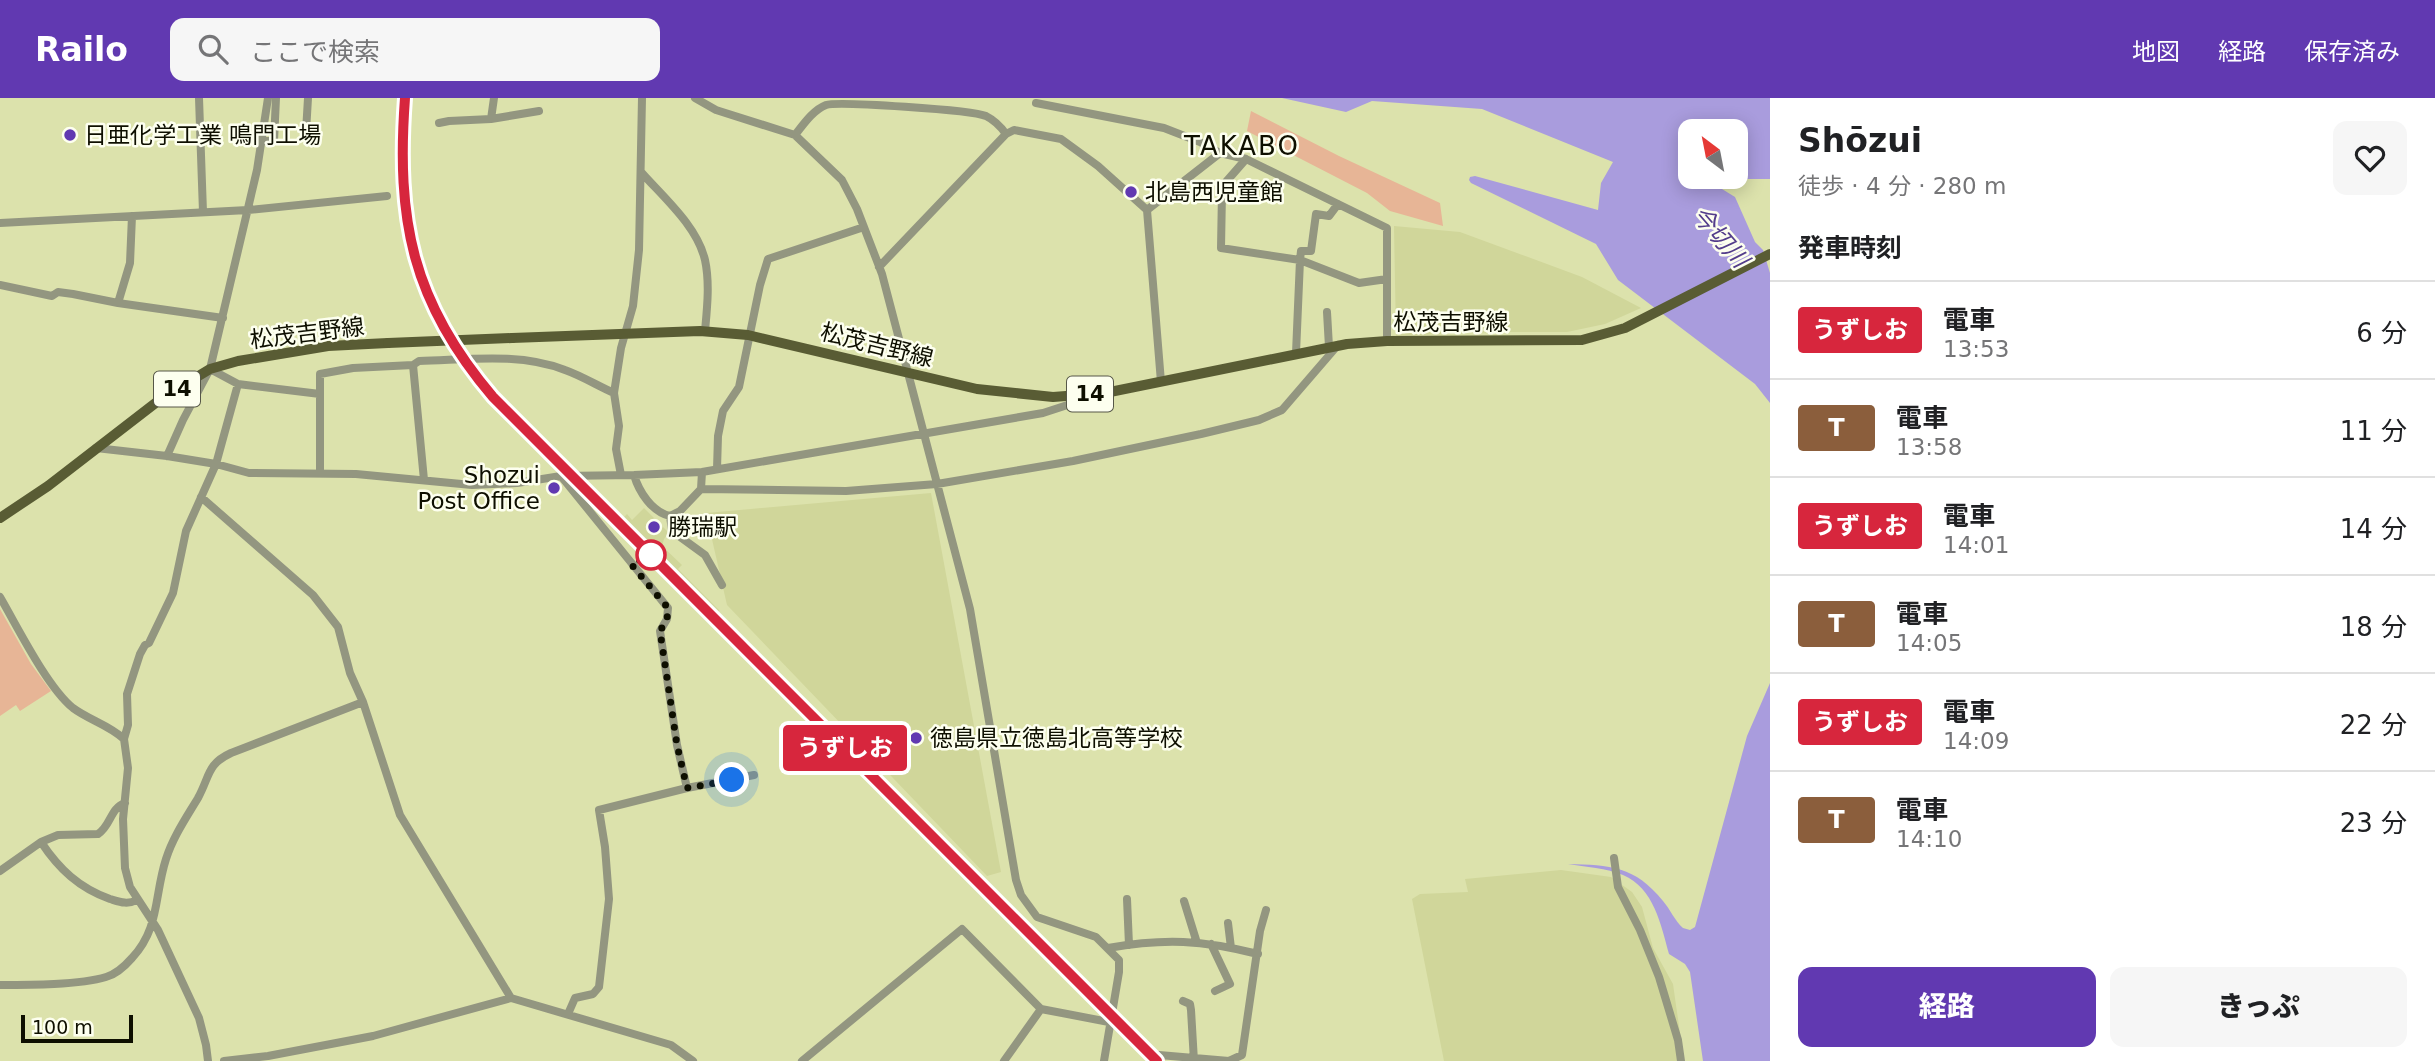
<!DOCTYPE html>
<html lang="ja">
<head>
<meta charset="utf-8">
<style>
	body { margin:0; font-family:"DejaVu Sans","Noto Sans JP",sans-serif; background:#f6f6f6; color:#202124; height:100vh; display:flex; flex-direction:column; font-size:26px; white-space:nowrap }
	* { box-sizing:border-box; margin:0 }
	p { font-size:23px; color:#757577 }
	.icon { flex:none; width:38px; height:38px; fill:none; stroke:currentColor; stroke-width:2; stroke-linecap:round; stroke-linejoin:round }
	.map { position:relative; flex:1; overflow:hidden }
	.sheet { display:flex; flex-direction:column; background:#fff; width:665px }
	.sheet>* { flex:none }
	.badge { padding:0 14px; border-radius:5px; font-size:24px; line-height:46px }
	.needle { width:46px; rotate:328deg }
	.buttons { position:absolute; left:1678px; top:21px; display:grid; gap:14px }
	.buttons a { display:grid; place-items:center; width:70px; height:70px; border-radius:14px; background:#fff; box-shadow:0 4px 18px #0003; font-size:35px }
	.scale { position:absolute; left:21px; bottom:18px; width:112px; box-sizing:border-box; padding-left:7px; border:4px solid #0e0f00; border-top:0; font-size:19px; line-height:24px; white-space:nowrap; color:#0e0f00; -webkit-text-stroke:5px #fdffef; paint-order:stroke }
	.you { position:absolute; width:35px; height:35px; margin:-18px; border:5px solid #fff; border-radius:50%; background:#1a73e8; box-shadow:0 0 0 10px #1a73e833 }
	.map>.badge { position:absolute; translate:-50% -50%; box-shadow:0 0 0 4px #fff }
	h2 { padding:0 28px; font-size:26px; line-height:63px }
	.round { display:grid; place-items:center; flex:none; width:74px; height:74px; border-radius:14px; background:#f6f6f6 }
	.headline { display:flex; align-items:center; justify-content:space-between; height:119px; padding:0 28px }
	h1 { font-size:33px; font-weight:800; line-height:52px }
	.action { display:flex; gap:14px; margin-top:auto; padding:14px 28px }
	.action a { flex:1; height:80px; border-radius:14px; background:#6139b1; color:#fff; font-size:28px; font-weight:800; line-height:80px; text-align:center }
	.action a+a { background:#f6f6f6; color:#202124 }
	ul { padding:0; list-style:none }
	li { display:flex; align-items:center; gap:21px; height:98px; padding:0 28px; border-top:2px solid #e0e0e0 }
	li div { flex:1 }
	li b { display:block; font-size:26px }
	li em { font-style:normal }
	li .badge { min-width:77px; font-weight:700; text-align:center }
	header { display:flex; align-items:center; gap:42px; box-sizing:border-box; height:98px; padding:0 35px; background:#6139b1; color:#fff }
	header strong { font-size:33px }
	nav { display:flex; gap:38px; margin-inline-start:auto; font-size:24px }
	.search { width:490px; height:63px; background:#f6f6f6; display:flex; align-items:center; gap:18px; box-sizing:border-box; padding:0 24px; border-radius:14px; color:#757577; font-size:26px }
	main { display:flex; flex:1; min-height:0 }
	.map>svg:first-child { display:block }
</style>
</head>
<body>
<header>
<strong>Railo</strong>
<div class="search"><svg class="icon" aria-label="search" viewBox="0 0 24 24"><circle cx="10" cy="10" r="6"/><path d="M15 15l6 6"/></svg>ここで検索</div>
<nav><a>地図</a><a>経路</a><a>保存済み</a></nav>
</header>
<main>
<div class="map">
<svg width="1770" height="963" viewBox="0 0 1770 963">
	<rect width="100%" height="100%" fill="#dce2ac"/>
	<!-- built -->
	<path fill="#d0d69a" d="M400 0H411L407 56 409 96 413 138 418 158 446 226 476 273 578 377 624 419 627 416 632 422 644 410 669 435 664 441 662 448 682 467 678 471 719 512 718 515 1163 963H1152L712 523 709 526 635 452 637 449 470 278 438 230 419 186 405 140 399 98Z
		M1394 128 1460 134 1582 179 1641 210 1605 226 1567 234H1492L1396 238Z
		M931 395 1001 774 987 778 727 507 706 415Z
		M1561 772 1611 779 1632 794 1642 809 1653 850 1673 886 1684 963H1444L1412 801 1420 796 1468 794 1465 781Z"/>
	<!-- green -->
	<path fill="#e7b596" d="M1251 13 1339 58 1440 105 1443 128 1390 113 1367 95 1247 33Z
		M0 511 31 566 51 593 20 613 16 607 0 618Z"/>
	<!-- water -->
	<path fill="#a99cdd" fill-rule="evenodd" d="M1282 0H1770V81H1729L1722 91 1735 99 1755 144 1763 152 1770 175V305L1755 286 1618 182 1596 146 1471 85 1469 82 1470 79 1475 78 1598 112 1601 85 1613 64 1482 11 1372 3 1346 14ZM1690 33H1736V79H1690Z
		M1770 585V963H1703L1690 874 1685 866 1669 856C1661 827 1654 790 1623 777 1607 770 1585 769 1568 766 1610 767 1635 768 1663 803 1670 811 1675 823 1683 830L1690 832 1695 829 1747 638Z"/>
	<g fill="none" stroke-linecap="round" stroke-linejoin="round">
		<!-- minor -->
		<path stroke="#939680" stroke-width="8" d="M199 0 203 114
			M695 0 716 12 795 37 842 82 857 111 882 176 970 511 1016 782 1021 797 1037 819 1096 839 1119 862V874L1104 963
			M1036 5 1164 30 1200 44 1220 55 1246 61 1387 130V243
			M491 21 494 0
			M439 25 449 23 491 21 539 13
			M306 34 308 0
			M795 37C803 27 813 12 826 7 838 3 972 12 986 18 994 22 1001 29 1006 36
			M262 43H274L276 0
			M1246 61 1225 85 1222 94 1221 150 1300 162 1296 255
			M641 74C664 100 697 128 705 162 710 185 707 211 705 233
			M1338 106 1329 118 1316 116 1311 153H1301L1300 162 1359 185 1387 181
			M1147 112 1220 55
			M0 125 248 112 387 98
			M879 169 1006 36 1014 32 1061 41 1098 68 1147 112 1161 284
			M0 187 52 198 58 194 73 196 118 205 223 220
			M118 205 130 165 132 118
			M1327 214 1329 249
			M413 267 424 382
			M210 271 238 286 320 296
			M96 350 167 358 216 366 249 375 356 376 472 387 517 385 561 378 634 377 702 374 1043 315 1095 298
			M167 358 183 322 210 271 257 72 268 0
			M717 371 718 338 723 313 739 289 760 187 768 161 864 129
			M320 375V276L353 270 413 267 419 263C466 262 519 254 565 272 582 278 598 288 614 295
			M621 377 616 351 619 328 614 295 621 250 633 208 639 152 642 0
			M634 377C639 394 652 414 670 418L672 433 705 457 722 487
			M561 378 668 510 667 521 660 533 677 647 687 690
			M701 391 846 393 937 386 1073 363 1201 336 1259 322 1282 312 1338 247
			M201 399 313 497 338 529 350 575 363 604 400 717 511 900
			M670 418 680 413 701 391 702 374
			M0 499C17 528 47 589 73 610 89 622 109 627 124 641
			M41 744 58 737 98 736C111 728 110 710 125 705
			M1614 760 1618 789 1640 832 1659 879 1678 942 1681 963
			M0 773 41 744C59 771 79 790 110 801 120 804 127 807 137 802
			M1127 801 1129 847
			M1184 803 1197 845
			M1228 825 1231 850
			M1211 846 1230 886 1215 893
			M1108 850C1165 840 1202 842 1258 856
			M0 887C29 887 80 887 106 879 117 876 125 868 132 860 160 830 154 798 166 761 173 739 186 720 198 700 210 678 207 666 231 655L363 604
			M1183 903 1190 906 1191 912 1194 963
			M568 916 575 900 593 896 599 889 609 801 605 749 599 712 687 690 754 677
			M1159 957 1229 963 1242 957 1260 833 1266 812
			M208 963 206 947 199 920 158 832 130 789 125 770 123 721 128 670 124 641 128 627 127 596 140 556 145 547 149 545 173 495 186 433 216 366 238 286
			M224 963 268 958 373 938 511 900 671 947 693 963
			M802 963 962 831 1041 911 1109 924
			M1004 963 1041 911"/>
		<!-- major -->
		<path stroke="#595c34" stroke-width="10" d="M512 240 700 233 748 237 977 291 1053 299 1105 295 1347 246 1387 243 1582 242 1625 230 1770 156
			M0 420 48 388 162 300 210 271 238 263 328 248 388 245"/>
		<!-- rail -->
		<path stroke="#5d6042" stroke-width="2.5" stroke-dasharray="14 7" stroke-linecap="butt" d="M405 0C397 121 412 204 493 299L1157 963"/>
		<!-- major-bridge -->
		<path stroke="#595c34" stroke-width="10" d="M388 245 512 240"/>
	</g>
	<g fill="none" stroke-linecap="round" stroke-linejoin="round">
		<!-- line casing -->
		<g stroke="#fff" stroke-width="16">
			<path id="line" d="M405 0C396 122 412 204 493 299L1157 963"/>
		</g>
		<!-- line -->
		<use href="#line" stroke="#d7263d" stroke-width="10"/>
		<!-- walk -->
		<path stroke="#0e0f00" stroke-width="7" stroke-dasharray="0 12.6" d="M651 457 631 466 668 510 667 521 660 533 677 647 687 690 732 682"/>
	</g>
	<!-- markers -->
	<g fill="#6139b1" stroke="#fdffef" stroke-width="2.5">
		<circle cx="70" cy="37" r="7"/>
		<circle cx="1131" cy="94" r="7"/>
		<circle cx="554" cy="390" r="7"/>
		<circle cx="654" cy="429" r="7"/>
		<circle cx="916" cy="640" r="7"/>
	</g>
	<circle fill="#fff" stroke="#d7263d" stroke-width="3.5" cx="651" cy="457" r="14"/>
	<g text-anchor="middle" stroke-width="5" stroke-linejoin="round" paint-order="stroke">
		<!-- shield labels -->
		<g fill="#fdffef" stroke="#565748" stroke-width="2">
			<rect x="154" y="273.5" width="46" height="35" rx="5"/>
			<rect x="1067" y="278.5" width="46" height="35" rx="5"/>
		</g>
		<g font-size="21" font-weight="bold" fill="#0e0f00">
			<text x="177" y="298">14</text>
			<text x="1090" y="303">14</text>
		</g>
		<!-- poi labels -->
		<g font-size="23" fill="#0e0f00" stroke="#fdffef" text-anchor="start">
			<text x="84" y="45">日亜化学工業 鳴門工場</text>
			<text x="1145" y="102">北島西児童館</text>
			<text x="540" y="385" text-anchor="end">Shozui<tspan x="540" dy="26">Post Office</tspan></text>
			<text x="668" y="437">勝瑞駅</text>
			<text x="930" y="648">徳島県立徳島北高等学校</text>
		</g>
		<!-- street labels -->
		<g font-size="23" fill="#0e0f00" stroke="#fdffef">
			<text x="1451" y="232">松茂吉野線</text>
			<text transform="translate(307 235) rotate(-7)" y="8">松茂吉野線</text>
			<text transform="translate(877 247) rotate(14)" y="8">松茂吉野線</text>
		</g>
		<!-- water labels -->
		<g font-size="24" font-style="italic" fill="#533d8b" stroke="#fdffef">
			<text transform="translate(1720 139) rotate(49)" y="8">今切川</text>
		</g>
		<!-- quarter labels -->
		<g font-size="26" letter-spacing="2" fill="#0e0f00" stroke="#fdffef">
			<text x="1242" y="57">TAKABO</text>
		</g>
	</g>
</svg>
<div class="buttons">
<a><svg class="needle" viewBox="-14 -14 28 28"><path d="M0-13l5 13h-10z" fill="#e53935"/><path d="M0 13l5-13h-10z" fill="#757577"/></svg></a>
</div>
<div class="scale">100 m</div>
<div class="you" style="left:732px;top:682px"></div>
<b class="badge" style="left:845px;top:650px;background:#d7263d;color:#fff">うずしお</b>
</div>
<section class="sheet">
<div class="headline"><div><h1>Shōzui</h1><p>徒歩 · 4 分 · 280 m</p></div><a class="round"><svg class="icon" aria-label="heart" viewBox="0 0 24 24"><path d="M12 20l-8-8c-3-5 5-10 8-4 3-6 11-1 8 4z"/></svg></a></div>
<h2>発車時刻</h2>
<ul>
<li><span class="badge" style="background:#d7263d;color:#fff">うずしお</span><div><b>電車</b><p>13:53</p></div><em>6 分</em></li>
<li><span class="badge" style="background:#8b5e3c;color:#fff">T</span><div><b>電車</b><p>13:58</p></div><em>11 分</em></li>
<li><span class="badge" style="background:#d7263d;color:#fff">うずしお</span><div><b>電車</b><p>14:01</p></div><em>14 分</em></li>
<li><span class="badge" style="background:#8b5e3c;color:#fff">T</span><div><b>電車</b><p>14:05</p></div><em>18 分</em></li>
<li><span class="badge" style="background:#d7263d;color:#fff">うずしお</span><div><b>電車</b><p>14:09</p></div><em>22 分</em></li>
<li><span class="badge" style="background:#8b5e3c;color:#fff">T</span><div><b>電車</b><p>14:10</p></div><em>23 分</em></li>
</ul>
<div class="action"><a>経路</a><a>きっぷ</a></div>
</section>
</main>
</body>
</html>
